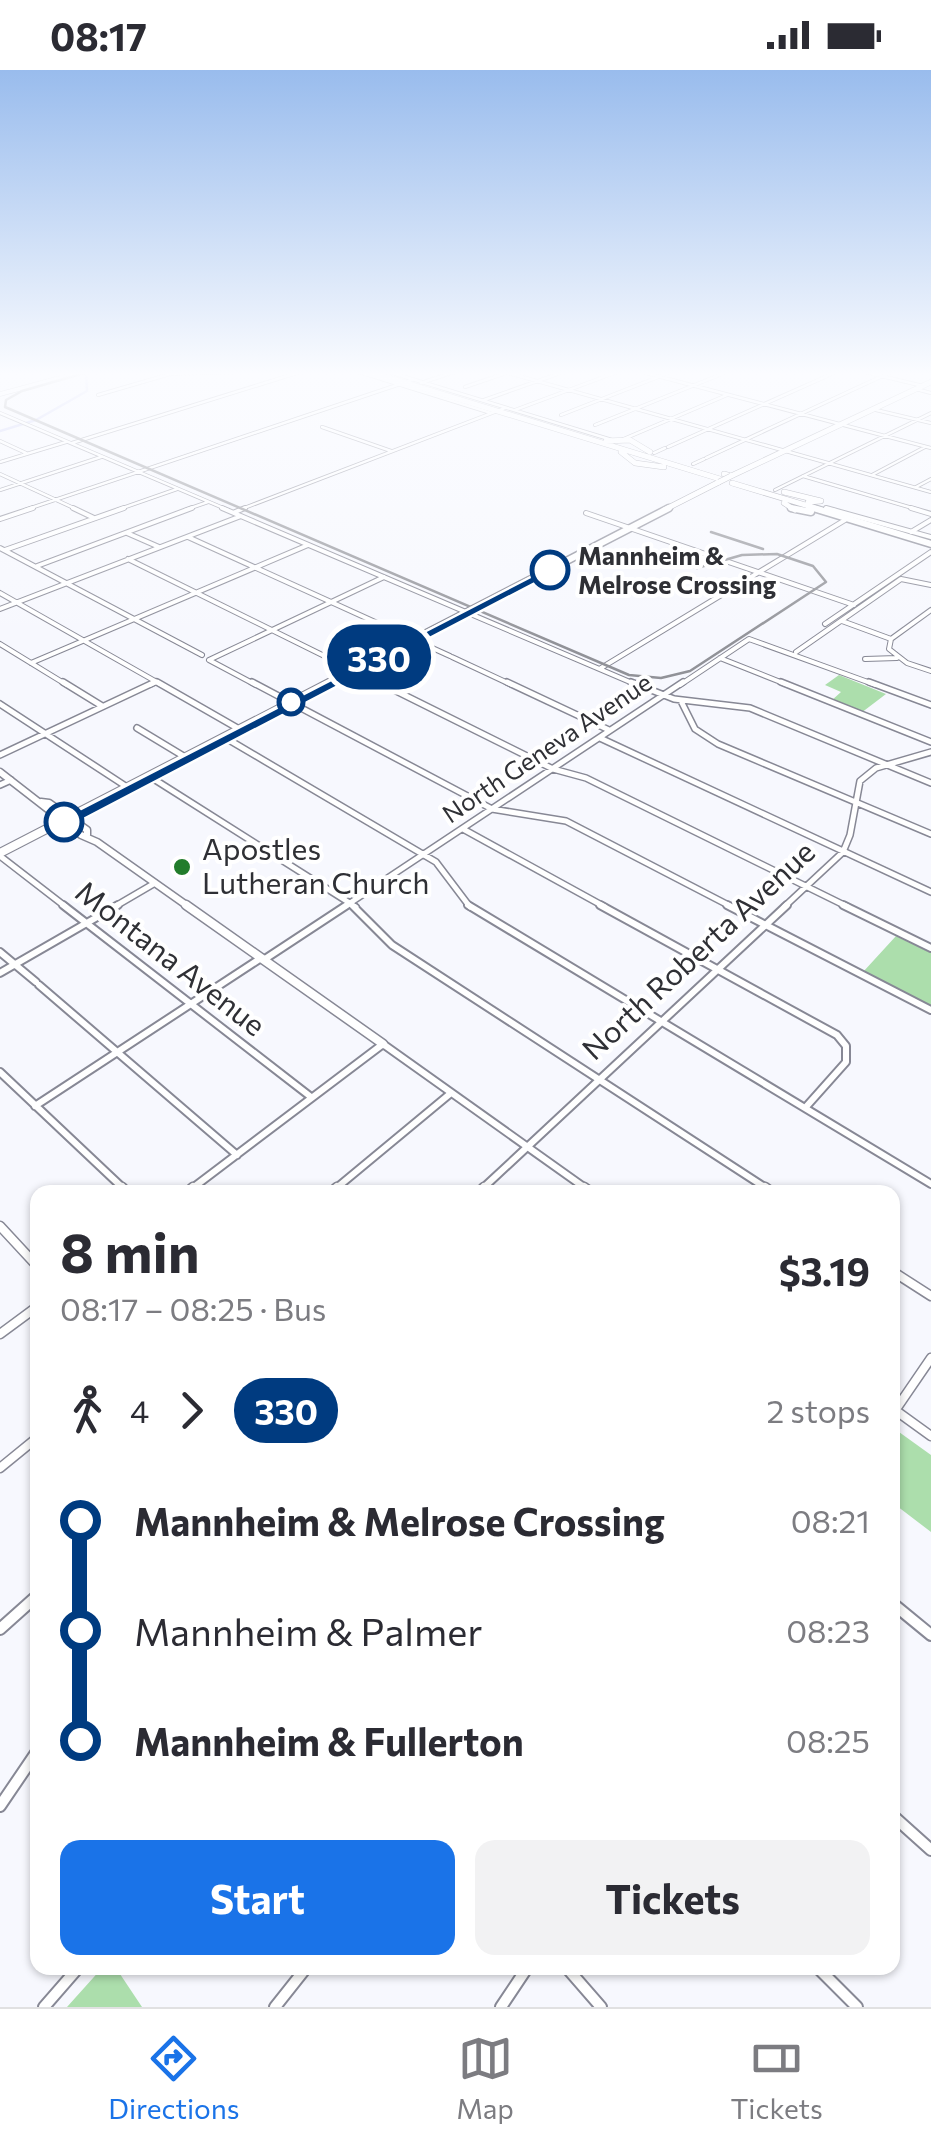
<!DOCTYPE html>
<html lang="en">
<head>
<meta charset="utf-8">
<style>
	body { margin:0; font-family:Commissioner,sans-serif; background:#f2f2f3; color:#2b2b33; height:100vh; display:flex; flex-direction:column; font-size:38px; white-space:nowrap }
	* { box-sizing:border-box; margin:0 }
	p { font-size:32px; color:#7c7c81 }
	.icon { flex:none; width:55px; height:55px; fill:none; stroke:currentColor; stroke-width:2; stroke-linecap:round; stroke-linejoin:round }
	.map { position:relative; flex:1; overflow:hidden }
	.details { position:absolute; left:30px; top:1115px; width:870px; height:790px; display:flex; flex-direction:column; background:#fff; border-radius:20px; box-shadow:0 2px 8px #0004 }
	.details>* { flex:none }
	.badge { padding:0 20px; border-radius:32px; font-size:35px; line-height:65px }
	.map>.badge { position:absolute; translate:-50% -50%; box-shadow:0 0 0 5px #fff }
	.legs { display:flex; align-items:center; gap:15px; height:110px; padding:0 30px; font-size:32px }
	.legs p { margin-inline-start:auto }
	.head { display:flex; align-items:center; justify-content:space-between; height:170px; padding:0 30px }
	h1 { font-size:55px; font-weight:700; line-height:75px }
	.button { display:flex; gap:20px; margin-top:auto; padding:20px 30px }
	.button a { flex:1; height:115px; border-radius:20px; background:#1a73e8; color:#fff; font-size:40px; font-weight:700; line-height:115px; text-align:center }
	.button a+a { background:#f2f2f3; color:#2b2b33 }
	ul { padding:0 30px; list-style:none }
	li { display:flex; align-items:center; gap:35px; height:110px; font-size:38px }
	li i { display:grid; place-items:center; width:15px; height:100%; margin:0 12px; background:currentColor }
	li i::after { content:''; width:25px; height:25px; margin:-12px; border:8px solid; border-radius:50%; background:#fff }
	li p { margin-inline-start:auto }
	li:first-child i { background:linear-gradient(#0000 50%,currentColor 0) }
	li:last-child i { background:linear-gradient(currentColor 50%,#0000 0) }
	.status { display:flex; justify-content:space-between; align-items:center; height:70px; padding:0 50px; background:#fff; direction:ltr }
	.status svg { height:28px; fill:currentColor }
	.menu { display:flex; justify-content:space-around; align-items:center; height:140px; border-top:2px solid #e1e1e2; background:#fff; font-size:28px; color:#7c7c81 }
	.menu a { display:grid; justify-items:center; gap:5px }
	.menu .active { color:#1a73e8 }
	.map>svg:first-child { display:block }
</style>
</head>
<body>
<div class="status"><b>08:17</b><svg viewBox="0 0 49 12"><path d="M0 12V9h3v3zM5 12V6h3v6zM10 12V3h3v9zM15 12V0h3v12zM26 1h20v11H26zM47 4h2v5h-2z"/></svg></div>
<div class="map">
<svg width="931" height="1937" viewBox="0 0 931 1937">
	<rect width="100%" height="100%" fill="#f7f8fe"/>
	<!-- green -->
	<path fill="#acdeac" d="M839 605 886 624 861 643 831 631 841 622 825 615Z
		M896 866 931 883V936L863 902Z
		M899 1362 931 1385V1462L893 1433V1372Z
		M102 1898H116L142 1937H67Z"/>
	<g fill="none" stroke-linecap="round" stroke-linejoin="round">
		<!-- stream -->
		<path stroke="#c4c7f4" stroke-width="2.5" d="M0 361 36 350 87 321 86 304"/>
		<!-- minor-far5 casing -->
		<g stroke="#878895" stroke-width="4">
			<path id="minor-far5" d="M359 302 491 343
				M389 302 612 370
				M505 302 931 422
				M642 302 931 378
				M865 302 923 316
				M421 313 454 302
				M465 317 506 303
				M916 319 931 323
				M98 325 170 304 239 302
				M484 330 563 302
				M515 340 617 302
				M876 340 931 353
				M0 343 228 440
				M561 345 671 302
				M595 355 727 302
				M322 357 391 381
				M0 371 26 383
				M619 371 727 325
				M72 373 300 302
				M668 377 836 302
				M654 383 665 378
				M706 388 891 302
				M0 392 66 372
				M693 394 704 389
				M0 404 78 440
				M872 405 925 377
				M803 406 919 440
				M916 417 931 409
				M0 420 101 387
				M775 420 931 343
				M826 438 835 440
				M25 440 412 310
				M117 440 177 419
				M185 440 208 432
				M239 440 505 338"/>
		</g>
		<!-- minor-far4 casing -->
		<g stroke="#878895" stroke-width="6">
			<path id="minor-far4" d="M73 438 94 448
				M222 438 637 615
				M826 438 931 467
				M911 438 931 444
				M235 442 245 438
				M586 443 854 535
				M0 449 33 438
				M911 462 931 450
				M127 463 159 477
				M188 467 450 586
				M0 478 202 585
				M5 480 124 438
				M128 489 383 615
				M37 496 192 438
				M0 523 162 615
				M0 539 241 446
				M842 551 891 569 889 579 907 593 931 601
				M825 554 931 482
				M891 569 931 540
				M0 574 67 615
				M796 582 901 509 931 515
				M452 587 512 615
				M720 588 788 615
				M865 589 897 588
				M31 593 308 475
				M601 598 845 450
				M150 615 156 612
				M256 615 209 590 384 507
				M680 615 749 569 876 615"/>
		</g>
		<!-- minor-far3 casing -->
		<g stroke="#878895" stroke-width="8">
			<path id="minor-far3" d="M63 612 102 636
				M157 612 239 659
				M252 612 492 739 566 751 732 837
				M378 612 553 699 586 708 848 837
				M507 612 609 660
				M631 612 674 629 750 638 931 713
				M781 612 931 672
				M869 612 931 635
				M682 633 695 659 718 674 931 764
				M0 634 127 717
				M137 658 185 687
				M224 667 436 792 470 837
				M600 668 931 822
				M0 685 155 612
				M149 706 356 837
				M0 715 11 710
				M463 759 605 837
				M0 786 66 837
				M114 837 155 813
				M344 837 683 612
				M784 837 843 782 850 765 860 711 876 698 931 682"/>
		</g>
		<!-- minor-far2 casing -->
		<g stroke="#878895" stroke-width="10">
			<path id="minor-far2" d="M63 835 311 1027
				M352 835 392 875 769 1120
				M468 835 931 1114
				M600 835 837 965 846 976V992L805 1038
				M727 835 931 940
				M843 835 931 878
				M0 882 36 912
				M265 889 347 835
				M0 903 118 835
				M39 915 237 1085
				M0 1002 125 1120
				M35 1036 261 888
				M190 1120 383 974 588 1120
				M334 1120 451 1023
				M481 1120 787 835"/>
		</g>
		<!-- minor-far1 casing -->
		<g stroke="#878895" stroke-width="11">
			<path id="minor-far1" d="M122 1117 127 1122
				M584 1117 591 1122
				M765 1117 772 1122
				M187 1122 193 1117
				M331 1122 337 1117
				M479 1122 484 1117
				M0 1156 38 1197
				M892 1201 931 1226
				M0 1264 38 1236
				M895 1340 931 1366
				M892 1345 931 1288
				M0 1398 38 1367"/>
		</g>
		<!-- minor casing -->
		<g stroke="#878895" stroke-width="14">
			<path id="minor" d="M892 1533 931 1565
				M0 1559 38 1525
				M0 1736 38 1680
				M892 1745 931 1780
				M567 1898 601 1937
				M818 1898 857 1937
				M44 1937 78 1898
				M275 1937 306 1898
				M501 1937 527 1898"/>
		</g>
		<!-- tertiary-far1 casing -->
		<g stroke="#878895" stroke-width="9">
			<path id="tertiary-far1" d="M0 702 81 765 97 772 189 837
				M41 732 49 733 87 760V765"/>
		</g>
		<!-- tertiary casing -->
		<g stroke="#878895" stroke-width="11">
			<path id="tertiary" d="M186 835 383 974"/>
		</g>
		<!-- secondary casing -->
		<g stroke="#878895" stroke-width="5">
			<path id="secondary" d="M0 324 82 302"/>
		</g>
		<!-- primary-far2 casing -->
		<g stroke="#878895" stroke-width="6">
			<path id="primary-far2" d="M370 302 720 409
				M606 371 630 370 650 382
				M621 382 635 393 664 397
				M724 404 731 406 931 312
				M732 413 822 440
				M784 422 821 431 808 432
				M784 433 795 440
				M808 436 810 440
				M664 440 719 412"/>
		</g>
		<!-- primary-far1 casing -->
		<g stroke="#878895" stroke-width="9">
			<path id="primary-far1" d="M791 438 811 442 809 438
				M813 438 931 474
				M326 615 669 438"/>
		</g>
		<!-- primary casing -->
		<g stroke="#878895" stroke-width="10">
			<path id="primary" d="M0 783 331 612"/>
		</g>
		<!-- minor-far5 -->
		<use href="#minor-far5" stroke="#fff" stroke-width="2.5"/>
		<!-- minor-far4 -->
		<use href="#minor-far4" stroke="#fff" stroke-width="4"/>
		<!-- minor-far3 -->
		<use href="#minor-far3" stroke="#fff" stroke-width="5"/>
		<!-- minor-far2 -->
		<use href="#minor-far2" stroke="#fff" stroke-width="6"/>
		<!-- minor-far1 -->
		<use href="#minor-far1" stroke="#fff" stroke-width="8"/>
		<!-- minor -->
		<use href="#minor" stroke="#fff" stroke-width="10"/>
		<!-- tertiary-far1 -->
		<use href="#tertiary-far1" stroke="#fff" stroke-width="6"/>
		<!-- tertiary -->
		<use href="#tertiary" stroke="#fff" stroke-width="8"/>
		<!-- secondary -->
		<use href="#secondary" stroke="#fff" stroke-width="4"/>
		<!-- primary-far2 -->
		<use href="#primary-far2" stroke="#fff" stroke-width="5"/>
		<!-- primary-far1 -->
		<use href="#primary-far1" stroke="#fff" stroke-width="6"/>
		<!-- primary -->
		<use href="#primary" stroke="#fff" stroke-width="8"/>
		<!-- rail -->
		<path stroke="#919298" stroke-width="2.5" d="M88 302 22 321 6 330 5 337 629 605 661 608 690 601 826 512 813 496 777 484 742 485 697 498 644 485
			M711 462 763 479"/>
		<!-- primary-bridge casing -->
		<g stroke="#878895" stroke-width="6" stroke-linecap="butt">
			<path id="primary-bridge" d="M719 412 731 406"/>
		</g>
		<!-- primary-bridge -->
		<use href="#primary-bridge" stroke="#fff" stroke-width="5"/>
	</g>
	<!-- sky -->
	<linearGradient id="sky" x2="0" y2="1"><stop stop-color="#99bced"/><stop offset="0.53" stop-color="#fbfcff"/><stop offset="1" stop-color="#fbfcff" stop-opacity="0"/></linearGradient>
	<rect width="931" height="573" fill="url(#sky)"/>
	<!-- line-1 -->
	<path fill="#003b80" stroke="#fff" stroke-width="2.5" d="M550 497 554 503 70 756 56 752Z"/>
	<!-- markers -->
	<g fill="#fff" stroke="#003b80" stroke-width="5">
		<circle cx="550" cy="500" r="18"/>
		<circle cx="291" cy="632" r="12"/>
		<circle cx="64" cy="752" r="18"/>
	</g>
	<circle fill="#227c2b" stroke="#fff" stroke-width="4" cx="182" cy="797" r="10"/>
	<g text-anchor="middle" stroke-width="8" stroke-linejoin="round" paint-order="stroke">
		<!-- far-stop labels -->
		<g font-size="25" font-weight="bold" fill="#2f3035" stroke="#fff" text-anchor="start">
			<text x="578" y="495">Mannheim &amp;<tspan x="578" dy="29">Melrose Crossing</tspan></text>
		</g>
		<!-- far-street labels -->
		<g font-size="25" fill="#2f3035" stroke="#fff">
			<text transform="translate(547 678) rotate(-34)" y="9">North Geneva Avenue</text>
		</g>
		<!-- poi labels -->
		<g font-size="30" fill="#2f3035" stroke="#fff" text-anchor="start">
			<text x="202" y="790">Apostles<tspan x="202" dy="34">Lutheran Church</tspan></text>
		</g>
		<!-- street labels -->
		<g font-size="30" fill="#2f3035" stroke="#fff">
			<text transform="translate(699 881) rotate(-43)" y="10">North Roberta Avenue</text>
			<text transform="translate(170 889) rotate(38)" y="10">Montana Avenue</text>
		</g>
	</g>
</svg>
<b class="badge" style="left:379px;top:587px;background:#003b80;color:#fff">330</b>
<section class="details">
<div class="head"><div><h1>8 min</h1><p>08:17 – 08:25 · Bus</p></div><b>$3.19</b></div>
<div class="legs"><svg class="icon" aria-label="walk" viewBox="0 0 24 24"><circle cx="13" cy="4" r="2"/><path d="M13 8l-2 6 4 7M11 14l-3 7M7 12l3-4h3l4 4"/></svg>4<svg class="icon" aria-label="forward" viewBox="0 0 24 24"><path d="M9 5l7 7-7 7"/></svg><b class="badge" style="background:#003b80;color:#fff">330</b><p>2 stops</p></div>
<ul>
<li><i style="color:#003b80"></i><b>Mannheim &amp; Melrose Crossing</b><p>08:21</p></li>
<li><i style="color:#003b80"></i><span>Mannheim &amp; Palmer</span><p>08:23</p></li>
<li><i style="color:#003b80"></i><b>Mannheim &amp; Fullerton</b><p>08:25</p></li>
</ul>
<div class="button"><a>Start</a><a>Tickets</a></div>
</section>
</div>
<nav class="menu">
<a class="active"><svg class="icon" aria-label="directions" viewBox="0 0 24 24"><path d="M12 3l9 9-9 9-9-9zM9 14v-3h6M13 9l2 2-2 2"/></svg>Directions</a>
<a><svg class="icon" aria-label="map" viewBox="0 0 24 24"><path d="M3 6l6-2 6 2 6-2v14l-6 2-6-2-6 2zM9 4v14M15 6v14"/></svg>Map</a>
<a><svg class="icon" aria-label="tickets" viewBox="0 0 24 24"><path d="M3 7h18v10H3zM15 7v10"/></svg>Tickets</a>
</nav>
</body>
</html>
